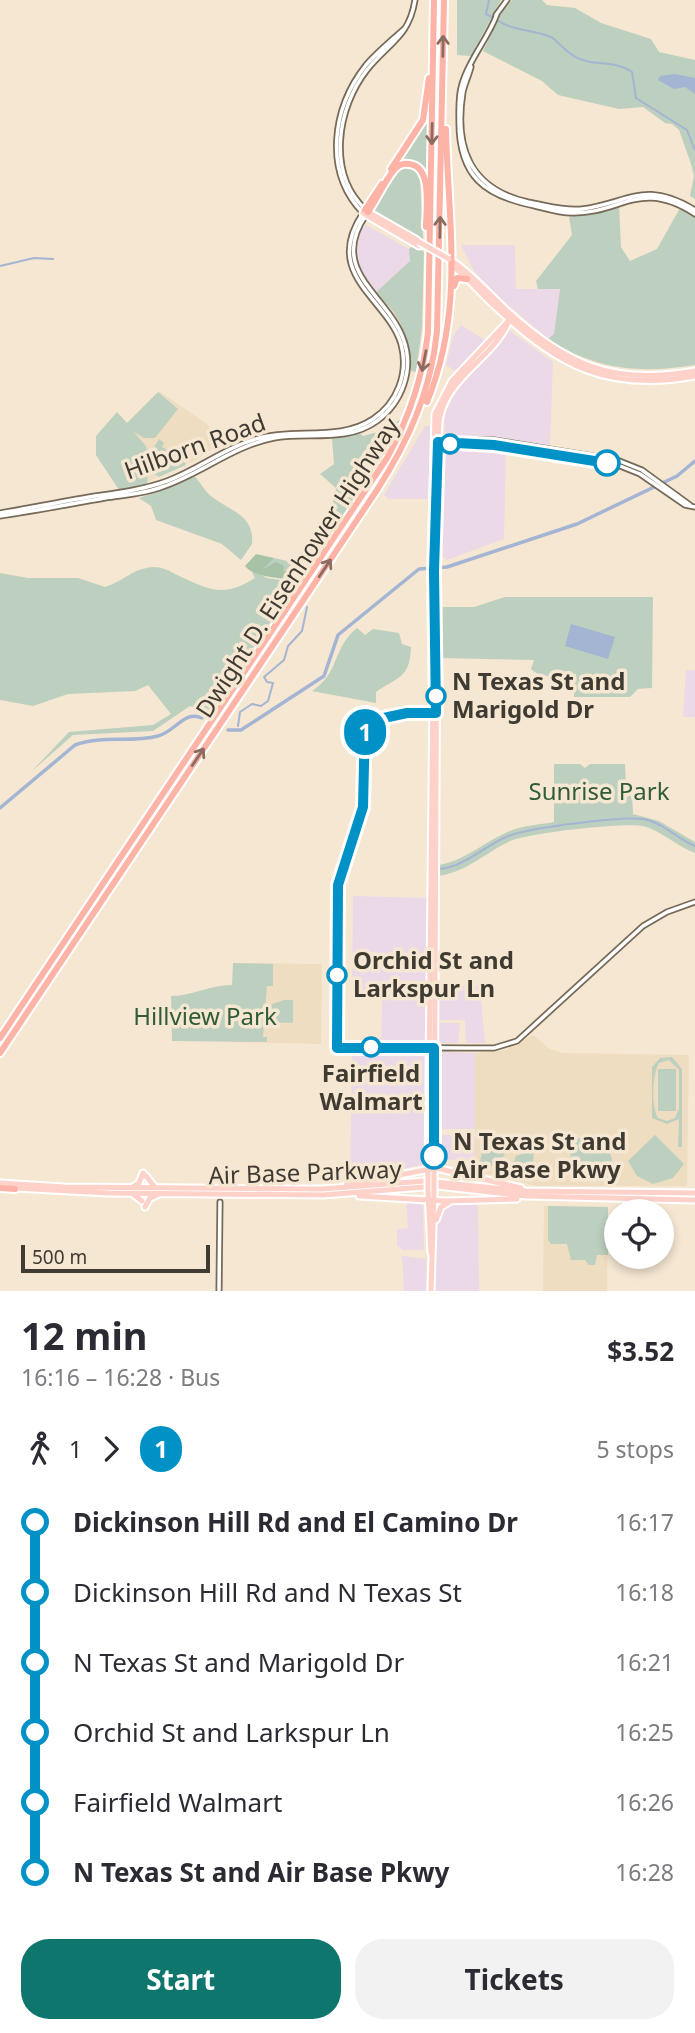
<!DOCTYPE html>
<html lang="en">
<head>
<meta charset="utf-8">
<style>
	body { margin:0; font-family:"Noto Sans",sans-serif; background:#f2f2f3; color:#2b2b33; height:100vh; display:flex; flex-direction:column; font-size:26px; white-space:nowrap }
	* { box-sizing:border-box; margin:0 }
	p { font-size:23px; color:#7c7c81 }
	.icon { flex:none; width:38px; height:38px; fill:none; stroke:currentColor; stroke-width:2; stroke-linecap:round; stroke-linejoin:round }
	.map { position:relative; height:1291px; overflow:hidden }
	.details { display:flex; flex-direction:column; background:#fff; flex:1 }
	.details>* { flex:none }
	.badge { padding:0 14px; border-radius:23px; font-size:24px; line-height:46px }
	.tools { position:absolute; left:604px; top:1199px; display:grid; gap:14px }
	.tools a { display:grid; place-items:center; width:70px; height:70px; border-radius:50%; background:#fff; box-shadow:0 4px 10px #0003; font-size:35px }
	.scale { position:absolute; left:21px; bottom:18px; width:189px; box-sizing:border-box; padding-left:7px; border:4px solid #403b32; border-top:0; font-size:19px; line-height:24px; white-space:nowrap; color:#403b32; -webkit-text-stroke:5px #f6e7d2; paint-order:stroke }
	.map>.badge { position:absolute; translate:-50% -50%; box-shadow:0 0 0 4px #fff }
	.legs { display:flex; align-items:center; gap:10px; height:77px; padding:0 21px; font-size:23px }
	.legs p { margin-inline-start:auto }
	.head { display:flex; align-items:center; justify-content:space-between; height:119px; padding:0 21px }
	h1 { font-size:38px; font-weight:700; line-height:52px }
	.action { display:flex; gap:14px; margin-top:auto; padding:14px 21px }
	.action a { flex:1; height:80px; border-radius:28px; background:#0f766e; color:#fff; font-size:28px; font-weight:700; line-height:80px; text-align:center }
	.action a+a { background:#f2f2f3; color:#2b2b33 }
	ul { padding:0 21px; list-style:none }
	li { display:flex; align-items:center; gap:24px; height:70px; font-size:26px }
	li i { display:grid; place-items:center; width:10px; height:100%; margin:0 9px; background:currentColor }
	li i::after { content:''; width:18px; height:18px; margin:-9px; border:5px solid; border-radius:50%; background:#fff }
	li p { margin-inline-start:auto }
	li:first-child i { background:linear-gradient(#0000 50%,currentColor 0) }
	li:last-child i { background:linear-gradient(currentColor 50%,#0000 0) }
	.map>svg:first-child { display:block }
</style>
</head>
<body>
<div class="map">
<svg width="695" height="1291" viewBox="0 0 695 1291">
	<rect width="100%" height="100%" fill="#f6e7d2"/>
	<!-- commercial -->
	<path fill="#ecd9e8" d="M366 225 409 249 411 255 410 261 373 295 359 270 356 255 361 228Z
		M461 245H515L516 289H560L554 334 548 339 492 291 474 271Z
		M461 325 485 340 455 371 446 365 453 336Z
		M509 330 553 362 550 446 490 437 445 436 444 416 455 393Z
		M425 426H430L429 499H389L384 495Z
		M487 445 488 449 506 450 504 539 447 560 440 554 442 450 445 446Z
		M686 670H695V717H683Z
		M353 896 427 898V1036L423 1043H381L382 1000 352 999Z
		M438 985 480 986 485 1043H466L465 1020H437Z
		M437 1023H460L458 1043H441L437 1038Z
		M442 1052 475 1053V1129H438L437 1054Z
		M352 1053H419L425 1057V1164L350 1181Z
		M437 1131 445 1135 475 1136V1161L437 1159Z
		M406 1201 419 1202 423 1206 424 1250H403L397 1246V1229L408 1228Z
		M478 1202 479 1291H435L436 1230 440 1213 449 1204Z
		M402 1256 426 1259V1291H404Z"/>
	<!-- built -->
	<path fill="#efddc1" d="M159 391 207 424 222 442 198 459 147 482 146 446 127 423Z
		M233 963 322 964 321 1044 232 1042Z
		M533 1035 550 1049 563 1053 689 1055 687 1186H536L475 1171V1053L506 1050Z
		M544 1206 608 1207 607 1291H543Z"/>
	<!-- green -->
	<path fill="#bdcfbe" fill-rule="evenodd" d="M457 0H501L471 56 457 55Z
		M512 0H542L547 5 575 8 601 23 651 39 659 52 695 60V199L690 196 694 176 691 164 679 130 672 124 665 123 643 107 619 109 558 95 542 81 483 51 503 10Z
		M428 107 426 179 415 164 394 166Z
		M406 166 415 169 420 176 423 240 374 210 396 170Z
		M619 204 621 247 630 261 657 249 680 208 695 218V365C640 374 596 370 548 339L554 334 560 289H538L536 281 572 235 569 217Z
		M412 246 424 252 422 328 416 372 411 371C410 343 401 308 373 295L410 261 409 249Z
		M158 392 178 409 155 438H144L134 432 146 446 149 455 159 439 164 443 162 447 183 458 186 465 159 477 148 469 147 485 119 490 96 455V436L117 412 127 423Z
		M401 419 390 444 359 492 208 714 190 706 153 731 73 735 32 771 69 732 153 725 171 714 148 685 135 691 68 694 33 706 0 700V573L28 578H78L105 587C124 581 133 568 154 567 162 567 168 570 175 574 208 589 222 599 255 578L251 570 267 578 294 582 292 569 283 571 262 567 274 558 287 561 296 559 332 506 336 488 320 474 334 464 332 438 360 433 363 436 381 431Z
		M194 476C201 482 204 491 212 497 230 511 255 515 252 544L241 560 222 544 156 520 151 506 139 498 166 489Z
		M505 597H653L652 688 638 689 630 697H574V677L540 676 531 669 534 660 440 658V607H474Z
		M357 628 365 635 373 629 399 633 402 644 411 647C410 679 397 677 376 692V703L312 691C340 673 332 648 357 628Z
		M554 764H580L585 768 590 764H625L626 787 632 791 633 814 659 821 695 842V853C676 846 662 831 643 826 624 822 528 833 510 841 487 852 465 873 438 876L439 865C465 861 485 841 510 831 524 825 539 825 554 822Z
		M233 963 273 964V986H267L263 1037H267V1042L172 1041 171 996C193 996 209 985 232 985Z
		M284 1000H293V1023L270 1022V1005Z
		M672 1057 682 1069V1147H678L679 1119 667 1124 652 1118V1067L660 1058ZM669 1060 679 1070V1109L675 1118 667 1121 658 1118C651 1106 652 1075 659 1063Z
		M658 1069H676V1111H658Z
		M655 1135 684 1164 673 1178 653 1184 637 1176 628 1161Z
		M590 1138C611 1145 618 1161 608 1182L570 1179 571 1139Z
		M484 1142 507 1146C505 1161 494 1168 479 1167Z
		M534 1150 532 1176 508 1175 516 1156Z
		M548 1206 608 1207V1255H597L595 1265H589L585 1260H571L567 1244H551L548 1240Z"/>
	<!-- forest -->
	<path fill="#a6c3a8" d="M256 554 274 558 263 569 276 562 284 566 283 571 293 569 297 575 294 582C279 576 256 579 245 566Z"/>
	<!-- water -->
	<path fill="#a4b4d3" d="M675 74 695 78V94L685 87 674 89 658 80 660 76Z
		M571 624 615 637 608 659 565 646Z"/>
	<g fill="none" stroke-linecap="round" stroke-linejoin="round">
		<!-- stream -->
		<path stroke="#a4b4d3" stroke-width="2" d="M489 0 486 14 492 17
			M497 20C513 32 546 31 554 39 565 49 573 59 590 62 605 64 619 63 632 72L636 98 687 130 695 150
			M0 266 34 258 53 259
			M238 726 240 712 252 704 261 706 268 701 273 683 267 682 264 677 284 660 288 646 302 631 307 607
			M439 869C464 867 483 847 506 837 525 828 622 816 643 819 662 822 678 839 695 846"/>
		<!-- canal -->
		<path stroke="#a4b4d3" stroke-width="3.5" d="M228 730H241L324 676 338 635 419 569 447 567 577 524 677 476 695 461
			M0 808 75 745C101 735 131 743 158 736 175 732 184 710 202 718"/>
		<!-- minor casing -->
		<g stroke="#776a58" stroke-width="7">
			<path id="minor" d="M497 14C488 39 469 59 462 84 458 96 459 109 459 122 459 176 484 196 535 206 547 209 560 213 572 213 621 214 640 178 695 214
				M496 15 507 0
				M471 67C469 75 465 83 463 92 454 148 470 189 528 202 546 205 564 211 582 209 629 203 644 179 695 210
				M365 209C327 173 337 108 367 70 388 43 409 38 415 0
				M438 442 442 439 494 440 617 460 642 470 690 505
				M439 442 494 445 615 464 640 474 685 505 695 507
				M0 513C30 508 59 502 89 497 116 493 142 490 167 481 199 469 226 447 259 438 295 428 341 441 373 419 397 403 409 373 401 344 388 299 321 275 363 213 323 172 332 108 366 65 377 52 392 40 405 28
				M0 516C35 511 70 504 105 498 124 495 144 494 162 487 201 474 233 446 274 438 308 432 347 443 377 421 402 403 414 370 404 341 390 296 327 272 366 215
				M337 1047 465 1048
				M434 1048H494L517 1041 643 926 667 912 695 902
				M219 1291 220 1202"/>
		</g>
		<!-- major casing -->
		<g stroke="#fff" stroke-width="9">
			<path id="major" d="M365 210 363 213 419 246
				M368 212 417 240
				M455 263C473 276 489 294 506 310 566 365 613 386 695 371
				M451 265C468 277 482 295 498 309 560 367 609 392 695 376
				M435 534C445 515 434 443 440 416 449 375 495 357 509 320
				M146 1176 154 1186
				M428 1176 434 593
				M434 1177 437 597 432 530 435 414 452 381 513 316
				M0 1183 64 1187 322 1189 425 1181 526 1191 695 1193
				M346 1185 436 1168 521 1188
				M134 1186 139 1183 143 1173
				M14 1188 108 1193 323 1195 437 1186 526 1196 695 1200
				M428 1191 431 1253
				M134 1195 142 1201
				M359 1196 445 1201 517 1199
				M145 1207 150 1198 157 1195
				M436 1220 441 1207 451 1201
				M431 1291 434 1192"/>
		</g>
		<!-- highway casing -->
		<g stroke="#fff" stroke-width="10">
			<path id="highway" d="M391 169 423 120 429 78
				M365 210 382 184
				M368 212C377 199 384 182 394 170 398 165 403 163 409 164 433 166 426 210 426 227
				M454 286 457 278 467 279
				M427 402C465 309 448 224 446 129
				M0 1038 387 458C409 418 423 378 428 332L434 0
				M0 1053 377 490C409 440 431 391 437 331L444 0
				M0 1188 15 1189"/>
		</g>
		<!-- minor -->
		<use href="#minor" stroke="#fff" stroke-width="3.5"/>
		<!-- major -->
		<use href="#major" stroke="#fed1c9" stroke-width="5"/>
		<!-- highway -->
		<use href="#highway" stroke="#fdb3a5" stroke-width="6"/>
		<!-- major-bridge casing -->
		<g stroke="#fff" stroke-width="9" stroke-linecap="butt">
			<path id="major-bridge" d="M419 242 449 259
				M428 1191V1176
				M434 1192V1177"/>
		</g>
		<!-- major-bridge -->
		<use href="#major-bridge" stroke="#fed1c9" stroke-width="5"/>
	</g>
	<!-- one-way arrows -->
	<defs><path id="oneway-shaft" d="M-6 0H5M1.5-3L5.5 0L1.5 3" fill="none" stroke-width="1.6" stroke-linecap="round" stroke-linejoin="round" transform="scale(1.75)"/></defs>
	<g stroke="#8c6b60">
		<use href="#oneway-shaft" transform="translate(443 46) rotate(-89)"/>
		<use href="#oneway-shaft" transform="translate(432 134) rotate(91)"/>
		<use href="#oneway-shaft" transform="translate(440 227) rotate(-89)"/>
		<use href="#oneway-shaft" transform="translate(424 361) rotate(101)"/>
		<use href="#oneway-shaft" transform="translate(325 568) rotate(-56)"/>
		<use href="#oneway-shaft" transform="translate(198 757) rotate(-56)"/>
	</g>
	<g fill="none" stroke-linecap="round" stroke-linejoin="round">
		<!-- line-1 casing -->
		<g stroke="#fff" stroke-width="16">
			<path id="line-1" d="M434 1156V1048H337L338 885 363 807 365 722 407 713H436L434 571 438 442 494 445 607 463"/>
		</g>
		<!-- line-1 -->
		<use href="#line-1" stroke="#0092c6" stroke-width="10"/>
	</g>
	<!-- markers -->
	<g fill="#fff" stroke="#0092c6" stroke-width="3.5">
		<circle cx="450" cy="444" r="9"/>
		<circle cx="607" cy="463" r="12"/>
		<circle cx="436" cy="696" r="9"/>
		<circle cx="337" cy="975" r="9"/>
		<circle cx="371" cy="1047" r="9"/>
		<circle cx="434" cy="1156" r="12"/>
	</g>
	<g text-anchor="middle" stroke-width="7" stroke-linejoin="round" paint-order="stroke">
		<!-- street labels -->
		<g font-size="24" fill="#403b32" stroke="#f6e7d2">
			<text transform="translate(195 447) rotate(-20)" y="8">Hilborn Road</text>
			<text transform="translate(298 568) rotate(-57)" y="8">Dwight D. Eisenhower Highway</text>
			<text transform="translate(305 1173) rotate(-2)" y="8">Air Base Parkway</text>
		</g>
		<!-- stop labels -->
		<g font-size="24" font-weight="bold" fill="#403b32" stroke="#f6e7d2" text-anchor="start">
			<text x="452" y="690">N Texas St and<tspan x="452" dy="28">Marigold Dr</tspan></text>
			<text x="353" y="969">Orchid St and<tspan x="353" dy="28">Larkspur Ln</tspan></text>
			<text x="371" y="1082" text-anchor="middle">Fairfield<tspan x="371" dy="28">Walmart</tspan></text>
			<text x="453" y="1150">N Texas St and<tspan x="453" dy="28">Air Base Pkwy</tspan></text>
		</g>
		<!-- park labels -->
		<g font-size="24" fill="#305c36" stroke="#f6e7d2">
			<text x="599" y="800">Sunrise Park</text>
			<text x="205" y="1025">Hillview Park</text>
		</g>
	</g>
</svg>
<div class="tools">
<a><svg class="icon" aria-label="locate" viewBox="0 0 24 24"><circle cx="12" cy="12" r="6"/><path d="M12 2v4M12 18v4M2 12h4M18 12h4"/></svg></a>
</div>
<div class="scale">500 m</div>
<b class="badge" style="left:365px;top:732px;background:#0092c6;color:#fff">1</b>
</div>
<section class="details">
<div class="head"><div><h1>12 min</h1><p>16:16 – 16:28 · Bus</p></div><b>$3.52</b></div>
<div class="legs"><svg class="icon" aria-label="walk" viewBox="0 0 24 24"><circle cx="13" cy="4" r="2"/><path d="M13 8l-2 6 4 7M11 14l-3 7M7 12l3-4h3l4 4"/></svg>1<svg class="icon" aria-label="forward" viewBox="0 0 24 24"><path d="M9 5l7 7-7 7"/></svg><b class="badge" style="background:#0092c6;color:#fff">1</b><p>5 stops</p></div>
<ul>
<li><i style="color:#0092c6"></i><b>Dickinson Hill Rd and El Camino Dr</b><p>16:17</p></li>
<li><i style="color:#0092c6"></i><span>Dickinson Hill Rd and N Texas St</span><p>16:18</p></li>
<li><i style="color:#0092c6"></i><span>N Texas St and Marigold Dr</span><p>16:21</p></li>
<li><i style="color:#0092c6"></i><span>Orchid St and Larkspur Ln</span><p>16:25</p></li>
<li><i style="color:#0092c6"></i><span>Fairfield Walmart</span><p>16:26</p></li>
<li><i style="color:#0092c6"></i><b>N Texas St and Air Base Pkwy</b><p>16:28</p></li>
</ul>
<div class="action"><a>Start</a><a>Tickets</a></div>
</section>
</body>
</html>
